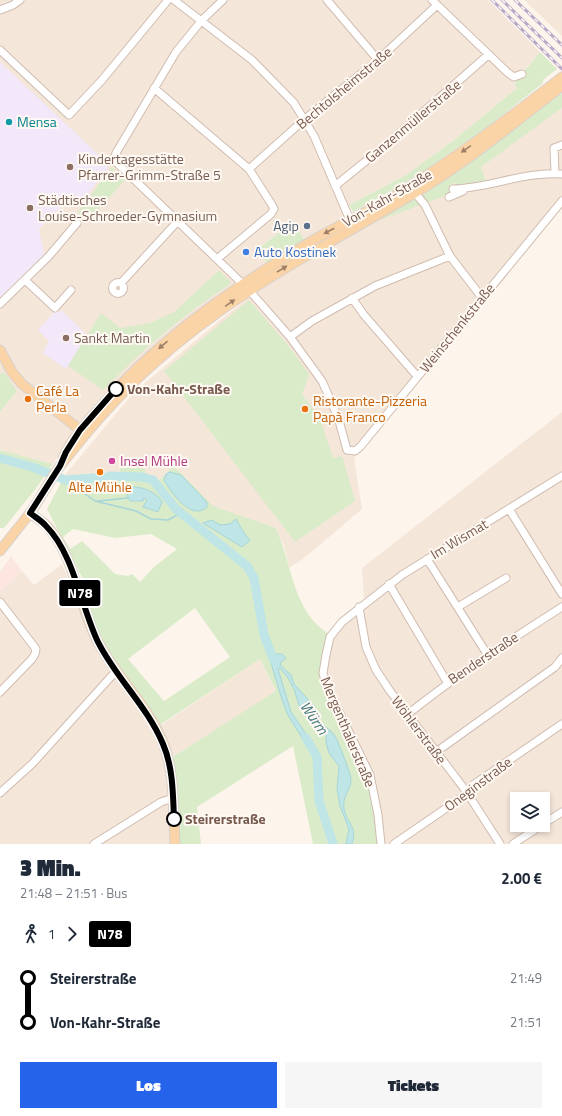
<!DOCTYPE html>
<html lang="de">
<head>
<meta charset="utf-8">
<style>
	body { margin:0; font-family:"Titillium Web",sans-serif; background:#f6f6f7; color:#1f2937; height:100vh; display:flex; flex-direction:column; font-size:15px; white-space:nowrap }
	* { box-sizing:border-box; margin:0 }
	p { font-size:13px; color:#747a83 }
	.icon { flex:none; width:22px; height:22px; fill:none; stroke:currentColor; stroke-width:2; stroke-linecap:round; stroke-linejoin:round }
	.map { position:relative; height:844px; overflow:hidden }
	.sheet { display:flex; flex-direction:column; background:#fff; flex:1 }
	.sheet>* { flex:none }
	.badge { padding:0 8px; border-radius:3px; font-size:14px; line-height:26px }
	.fabs { position:absolute; left:510px; top:792px; display:grid; gap:8px }
	.fabs a { display:grid; place-items:center; width:40px; height:40px; border-radius:0px; background:#fff; box-shadow:0 2px 6px #0003; font-size:20px }
	.map>.badge { position:absolute; translate:-50% -50%; box-shadow:0 0 0 2px #fff }
	.legs { display:flex; align-items:center; gap:6px; height:44px; padding:0 20px; font-size:13px }
	.legs p { margin-inline-start:auto }
	.headline { display:flex; align-items:center; justify-content:space-between; height:68px; padding:0 20px }
	h1 { font-size:22px; font-weight:800; line-height:30px }
	.primary-button { display:flex; gap:8px; margin-top:auto; padding:8px 20px }
	.primary-button a { flex:1; height:46px; border-radius:0px; background:#2563eb; color:#fff; font-size:16px; font-weight:800; line-height:46px; text-align:center }
	.primary-button a+a { background:#f6f6f7; color:#1f2937 }
	ul { padding:0 20px; list-style:none }
	li { display:flex; align-items:center; gap:14px; height:44px; font-size:15px }
	li i { display:grid; place-items:center; width:6px; height:100%; margin:0 5px; background:currentColor }
	li i::after { content:''; width:10px; height:10px; margin:-5px; border:3px solid; border-radius:50%; background:#fff }
	li p { margin-inline-start:auto }
	li:first-child i { background:linear-gradient(#0000 50%,currentColor 0) }
	li:last-child i { background:linear-gradient(currentColor 50%,#0000 0) }
	.map>svg:first-child { display:block }
</style>
</head>
<body>
<div class="map">
<svg width="562" height="844" viewBox="0 0 562 844">
	<rect width="100%" height="100%" fill="#fdf5ec"/>
	<!-- residential -->
	<path fill="#f5e6da" fill-rule="evenodd" d="M0 0H488L540 52 514 83 517 88 454 140 406 175 349 205 348 215 305 241 293 221 257 250 268 264 205 305 131 367 77 424 53 464 0 450V412L17 391 4 373 0 374Z
		M524 0H562V36Z
		M562 108V208L354 458 362 509 303 559 289 568 284 546 276 528 212 506 174 466 159 480 148 476 120 457V474L84 478 65 475 134 392 220 320 255 293 372 223 402 211 454 183 466 187 486 180 480 167Z
		M562 412V844H378L324 686 329 634 341 617 364 599 362 568ZM517 799H543V825H517Z
		M62 564 95 644 152 731 260 659 276 692 164 762 168 792 171 844H0V591L22 571 34 585Z"/>
	<!-- commercial -->
	<path fill="#fde6e0" d="M11 556 22 571 0 591V572Z"/>
	<!-- education -->
	<path fill="#f2e8fa" d="M0 62 104 160 108 168 83 201 74 194 39 229 44 255 0 299Z
		M61 310 87 335 66 369 43 353 49 341 38 330 55 311 58 313Z"/>
	<!-- green -->
	<path fill="#daebc9" fill-rule="evenodd" d="M540 52 557 69 543 80V83L490 125 414 178 353 212 349 205 406 175 454 140 517 88 514 84Z
		M562 93V108L481 167 486 181 466 187 454 183 449 186 450 194 372 223 443 180Z
		M112 167 125 180 87 222 78 212Z
		M293 221 305 241 268 264 257 250Z
		M219 270 230 281V284L190 312 144 350 103 390 68 366 101 313 120 328 150 323 174 312Z
		M249 300 287 344 309 374 302 395 319 416 333 458 342 456 355 501 295 542 164 371Z
		M4 372 17 391 0 412V374Z
		M0 450 53 464 37 487 4 528H0Z
		M120 457 143 467 148 476 159 480 174 466 213 506 276 528C292 564 293 612 329 634L321 674 369 778 375 807 378 844H313L293 746 197 807 201 844H178L171 758 276 691 260 659 158 726C136 694 77 620 84 581L47 509 65 475 84 478 120 474ZM73 529 115 538 151 534 177 549 154 567 140 582 132 574 128 576 115 574 82 541 70 549 63 537ZM195 608 230 657 164 701 128 659Z"/>
	<!-- water -->
	<path fill="#bfe5e7" stroke="#a6d5d9" d="M170 472 181 475 205 500 207 503V507C191 522 170 491 164 480L166 474Z
		M131 487C141 486 157 492 162 502L158 512 143 507 147 500 144 498 143 501H130L127 495Z
		M236 519 244 533 250 540 242 547 203 523 212 520 220 525 230 524Z
		M273 650 276 654H282L286 658 281 662 280 665 291 675 294 684 314 706 310 713C315 725 329 726 335 736 338 741 351 774 351 780 351 790 342 796 344 809 347 824 358 827 352 844H346L349 829 340 806 337 789 339 766 329 753 326 742V734L300 708 294 689 288 678 280 668 278 669 291 712 315 747 310 750C303 738 293 725 287 713 279 693 274 671 267 651Z"/>
	<g fill="none" stroke-linecap="round" stroke-linejoin="round">
		<!-- stream -->
		<path stroke="#a6d5d9" stroke-width="1.5" d="M66 480 95 501 136 511 151 519 168 520 181 513
			M98 501 128 498"/>
		<!-- river -->
		<path stroke="#bfe5e7" stroke-width="9" d="M0 458 32 467 66 480 105 477
			M110 476 142 477 153 480 176 509 247 566 254 578 264 635 274 661
			M306 738 317 757 319 801 333 844"/>
		<!-- minor casing -->
		<g stroke="#d0bcb0" stroke-width="9">
			<path id="minor" d="M174 0 252 60 294 103 314 136 350 220
				M223 0 202 20 176 52 116 153 114 160 249 290 290 337 322 381 338 417 347 450 355 451 360 447 562 201
				M327 0 378 60
				M432 0 508 73 514 77 522 74
				M0 10 13 5 20 0
				M0 50 69 115 102 80 168 0
				M154 88 249 169 272 205 274 209 271 214 217 259
				M249 169 305 119 378 60 437 5
				M555 173 554 148 562 145
				M335 186 387 144 488 55
				M453 189C490 188 525 171 562 174
				M415 193 425 205 450 256 483 299
				M449 197 463 191
				M25 280 55 308 71 290
				M112.5 288a5.5 5.5 0 1 1 11 0a5.5 5.5 0 1 1-11 0Z
				M121 283 177 222
				M352 298 364 315 417 376
				M0 304 49 256 77 223
				M290 337 312 321 375 286 450 256
				M509 509 562 594
				M427 559 487 654
				M389 584 447 682
				M0 602 36 649 35 654 32 659 0 692
				M359 607 366 647 376 670 390 691 466 791 500 844
				M458 607 506 578
				M408 714C458 674 508 641 562 607
				M436 752 555 667 562 658
				M0 793 32 764 117 670
				M543 824 562 812
				M94 844 161 802 173 798
				M381 844 378 815 370 775 326 685 323 673 326 655 330 637 342 622 402 575 562 476
				M394 844 461 798 470 787 562 724
				M513 844 542 825"/>
		</g>
		<!-- major casing -->
		<g stroke="#d9d1cd" stroke-width="11">
			<path id="major" d="M0 350 12 372 22 384 84 433
				M63 458C73 436 89 419 105 402 163 335 239 284 315 239 343 223 372 210 399 193 456 158 509 118 562 77
				M30 513C35 517 42 521 47 526 75 556 79 607 98 642 117 678 149 706 164 745 175 775 173 812 175 844
				M0 551C10 538 20 526 30 513 41 498 49 481 60 466 87 431 119 394 152 365 234 291 322 248 415 193 467 162 514 123 562 86"/>
		</g>
		<!-- minor -->
		<use href="#minor" stroke="#fff" stroke-width="7"/>
		<!-- major -->
		<use href="#major" stroke="#fad4a6" stroke-width="9"/>
		<!-- rail casing -->
		<g stroke="#b7a8c8" stroke-width="3">
			<path id="rail" d="M492 0 562 69
				M502 0 562 58
				M515 0 562 45"/>
		</g>
		<!-- rail -->
		<use href="#rail" stroke="#fff9f3" stroke-width="1.5" stroke-dasharray="4.5" stroke-linecap="butt"/>
	</g>
	<!-- one-way arrows -->
	<defs><path id="oneway-solid" d="M-6-.8H1V-3.2L6.5 0L1 3.2V.8H-6Z"/></defs>
	<g fill="#a07f68">
		<use href="#oneway-solid" transform="translate(466 149) rotate(145)"/>
		<use href="#oneway-solid" transform="translate(329 231) rotate(152)"/>
		<use href="#oneway-solid" transform="translate(282 269) rotate(-32)"/>
		<use href="#oneway-solid" transform="translate(230 303) rotate(-35)"/>
		<use href="#oneway-solid" transform="translate(163 345) rotate(139)"/>
	</g>
	<g fill="none" stroke-linecap="round" stroke-linejoin="round">
		<!-- line-1 casing -->
		<g stroke="#fff" stroke-width="9">
			<path id="line-1" d="M116 389 80 430 66 452 60 466 30 513C35 517 42 521 46 526 74 554 81 607 98 642 116 678 147 706 163 744 173 767 173 794 174 819"/>
		</g>
		<!-- line-1 -->
		<use href="#line-1" stroke="#000" stroke-width="6"/>
	</g>
	<!-- markers -->
	<circle fill="#0f9aa8" stroke="#fff9f3" stroke-width="1.5" cx="9" cy="122" r="4"/>
	<g fill="#8d6e63" stroke="#fff9f3" stroke-width="1.5">
		<circle cx="70" cy="167" r="4"/>
		<circle cx="30" cy="208" r="4"/>
		<circle cx="66" cy="338" r="4"/>
	</g>
	<circle fill="#5c6f8a" stroke="#fff9f3" stroke-width="1.5" cx="307" cy="226" r="4"/>
	<circle fill="#3f7fe0" stroke="#fff9f3" stroke-width="1.5" cx="246" cy="252" r="4"/>
	<g fill="#fff" stroke="#000" stroke-width="2">
		<circle cx="116" cy="389" r="7"/>
		<circle cx="174" cy="819" r="7"/>
	</g>
	<g fill="#e8710a" stroke="#fff9f3" stroke-width="1.5">
		<circle cx="28" cy="399" r="4"/>
		<circle cx="305" cy="409" r="4"/>
		<circle cx="100" cy="472" r="4"/>
	</g>
	<circle fill="#d1479c" stroke="#fff9f3" stroke-width="1.5" cx="112" cy="461" r="4"/>
	<g text-anchor="middle" stroke-width="4" stroke-linejoin="round" paint-order="stroke">
		<!-- street labels -->
		<g font-size="14" fill="#795a4e" stroke="#fff9f3">
			<text transform="translate(344 88) rotate(-40)" y="5">Bechtolsheimstraße</text>
			<text transform="translate(413 121) rotate(-40)" y="5">Ganzenmüllerstraße</text>
			<text transform="translate(387 198) rotate(-30)" y="5">Von-Kahr-Straße</text>
			<text transform="translate(457 328) rotate(-51)" y="5">Weinschenkstraße</text>
			<text transform="translate(459 539) rotate(-31)" y="5">Im Wismat</text>
			<text transform="translate(483 658) rotate(-34)" y="5">Benderstraße</text>
			<text transform="translate(419 730) rotate(53)" y="5">Wöhlerstraße</text>
			<text transform="translate(348 732) rotate(67)" y="5">Mergenthalerstraße</text>
			<text transform="translate(478 784) rotate(-37)" y="5">Oneginstraße</text>
		</g>
		<!-- culture labels -->
		<g font-size="14" fill="#0d838f" stroke="#fff9f3" text-anchor="start">
			<text x="17" y="127">Mensa</text>
		</g>
		<!-- education labels -->
		<g font-size="14" fill="#785e54" stroke="#fff9f3" text-anchor="start">
			<text x="78" y="164">Kindertagesstätte<tspan x="78" dy="16">Pfarrer-Grimm-Straße 5</tspan></text>
			<text x="38" y="205">Städtisches<tspan x="38" dy="16">Louise-Schroeder-Gymnasium</tspan></text>
			<text x="74" y="343">Sankt Martin</text>
		</g>
		<!-- service labels -->
		<g font-size="14" fill="#4e5e75" stroke="#fff9f3" text-anchor="end">
			<text x="299" y="231">Agip</text>
		</g>
		<!-- shop labels -->
		<g font-size="14" fill="#366cbe" stroke="#fff9f3" text-anchor="start">
			<text x="254" y="257">Auto Kostinek</text>
		</g>
		<!-- stop labels -->
		<g font-size="14" font-weight="bold" fill="#795a4e" stroke="#fff9f3" text-anchor="start">
			<text x="127" y="394">Von-Kahr-Straße</text>
			<text x="185" y="824">Steirerstraße</text>
		</g>
		<!-- food labels -->
		<g font-size="14" fill="#c56008" stroke="#fff9f3" text-anchor="start">
			<text x="36" y="396">Café La<tspan x="36" dy="16">Perla</tspan></text>
			<text x="313" y="406">Ristorante-Pizzeria<tspan x="313" dy="16">Papà Franco</tspan></text>
			<text x="100" y="492" text-anchor="middle">Alte Mühle</text>
		</g>
		<!-- hotel labels -->
		<g font-size="14" fill="#b23c85" stroke="#fff9f3" text-anchor="start">
			<text x="120" y="466">Insel Mühle</text>
		</g>
		<!-- water labels -->
		<g font-size="15" font-style="italic" fill="#40787e" stroke="#fff9f3">
			<text transform="translate(314 718) rotate(55)" y="5">Würm</text>
		</g>
	</g>
</svg>
<div class="fabs">
<a><svg class="icon" aria-label="layers" viewBox="0 0 24 24"><path d="M12 4l9 5-9 5-9-5zM3 14l9 5 9-5"/></svg></a>
</div>
<b class="badge" style="left:80px;top:593px;background:#000;color:#fff">N78</b>
</div>
<section class="sheet">
<div class="headline"><div><h1>3 Min.</h1><p>21:48 – 21:51 · Bus</p></div><b>2.00 €</b></div>
<div class="legs"><svg class="icon" aria-label="walk" viewBox="0 0 24 24"><circle cx="13" cy="4" r="2"/><path d="M13 8l-2 6 4 7M11 14l-3 7M7 12l3-4h3l4 4"/></svg>1<svg class="icon" aria-label="forward" viewBox="0 0 24 24"><path d="M9 5l7 7-7 7"/></svg><b class="badge" style="background:#000;color:#fff">N78</b></div>
<ul>
<li><i style="color:#000"></i><b>Steirerstraße</b><p>21:49</p></li>
<li><i style="color:#000"></i><b>Von-Kahr-Straße</b><p>21:51</p></li>
</ul>
<div class="primary-button"><a>Los</a><a>Tickets</a></div>
</section>
</body>
</html>
